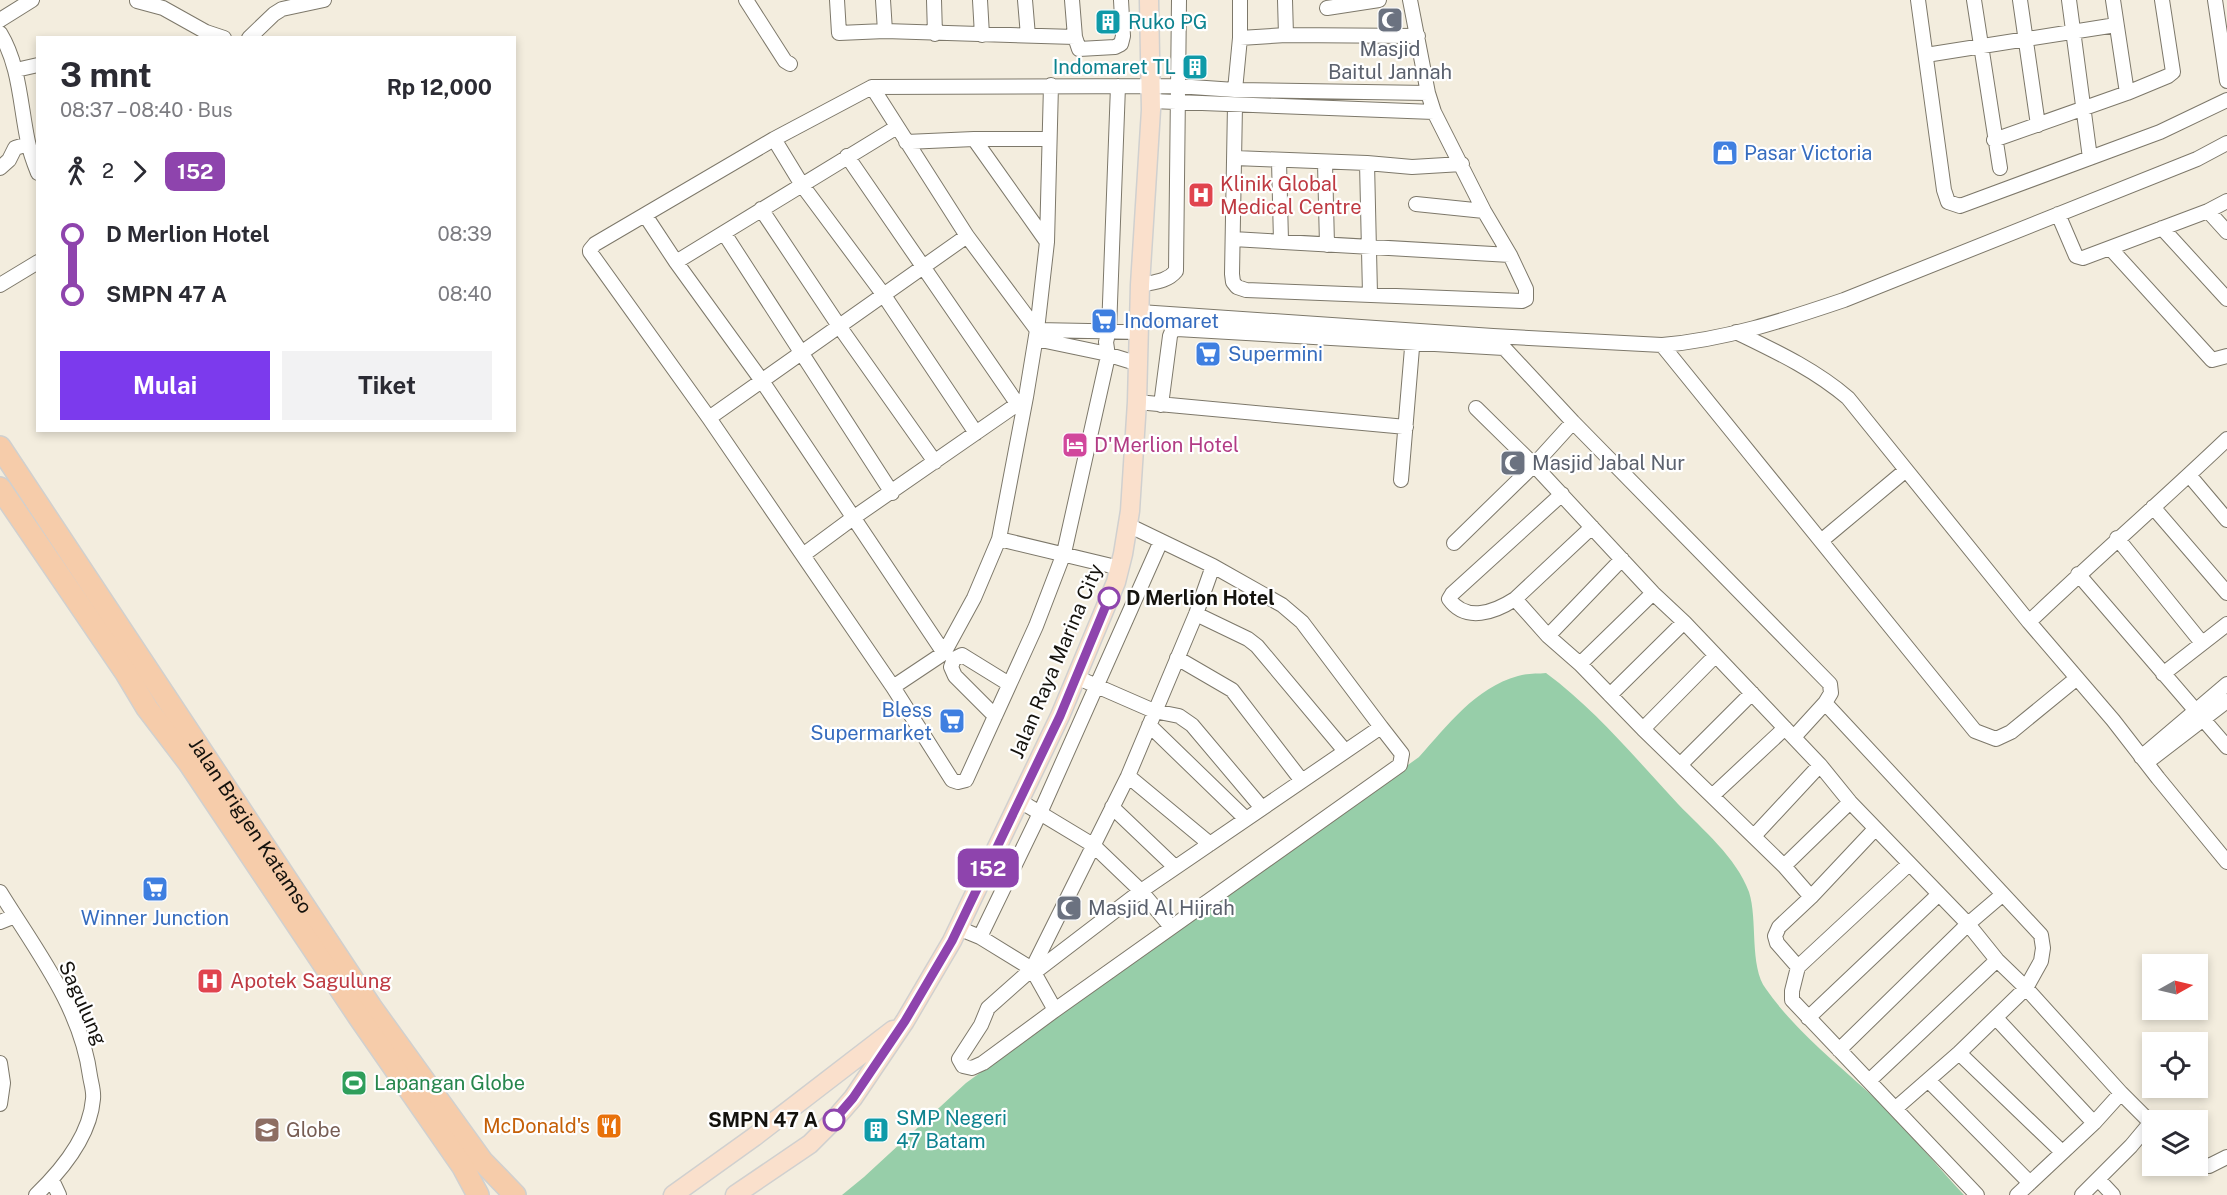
<!DOCTYPE html>
<html lang="id">
<head>
<meta charset="utf-8">
<style>
	body { margin:0; font-family:"Public Sans",sans-serif; background:#f2f2f3; color:#2b2b33; height:100vh; display:flex; flex-direction:column; font-size:22px; white-space:nowrap }
	* { box-sizing:border-box; margin:0 }
	p { font-size:20px; color:#7c7c81 }
	.icon { flex:none; width:33px; height:33px; fill:none; stroke:currentColor; stroke-width:2; stroke-linecap:round; stroke-linejoin:round }
	.map { position:relative; flex:1; overflow:hidden }
	.panel { position:absolute; left:36px; top:36px; width:480px; height:396px; display:flex; flex-direction:column; background:#fff; border-radius:0px; box-shadow:0 3px 9px #0003 }
	.panel>* { flex:none }
	.badge { padding:0 12px; border-radius:9px; font-size:21px; line-height:39px }
	.needle { width:39px; rotate:82deg }
	.fabs { position:absolute; left:2142px; top:954px; display:grid; gap:12px }
	.fabs a { display:grid; place-items:center; width:66px; height:66px; border-radius:0px; background:#fff; box-shadow:0 3px 9px #0003; font-size:30px }
	.map>.badge { position:absolute; translate:-50% -50%; box-shadow:0 0 0 3px #fff }
	.legs { display:flex; align-items:center; gap:9px; height:66px; padding:0 24px; font-size:20px }
	.legs p { margin-inline-start:auto }
	.overview { display:flex; align-items:center; justify-content:space-between; height:102px; padding:0 24px }
	h1 { font-size:33px; font-weight:700; line-height:45px }
	.button { display:flex; gap:12px; margin-top:auto; padding:12px 24px }
	.button a { flex:1; height:69px; border-radius:0px; background:#7c3aed; color:#fff; font-size:24px; font-weight:700; line-height:69px; text-align:center }
	.button a+a { background:#f2f2f3; color:#2b2b33 }
	ul { padding:0 24px; list-style:none }
	li { display:flex; align-items:center; gap:21px; height:60px; font-size:22px }
	li i { display:grid; place-items:center; width:9px; height:100%; margin:0 8px; background:currentColor }
	li i::after { content:''; width:15px; height:15px; margin:-8px; border:4px solid; border-radius:50%; background:#fff }
	li p { margin-inline-start:auto }
	li:first-child i { background:linear-gradient(#0000 50%,currentColor 0) }
	li:last-child i { background:linear-gradient(currentColor 50%,#0000 0) }
	.map>svg:first-child { display:block }
</style>
</head>
<body>
<div class="map">
<svg width="2227" height="1195" viewBox="0 0 2227 1195">
	<rect width="100%" height="100%" fill="#f3edde"/>
	<!-- grass -->
	<path fill="#97cea9" d="M1546 673C1596 710 1636 759 1678 804 1703 830 1736 857 1749 892 1758 920 1749 966 1766 989 1796 1032 1839 1065 1878 1101 1908 1130 1935 1164 1964 1195H842L864 1177 966 1083 1419 757C1448 725 1475 688 1518 676 1527 673 1537 674 1546 673Z"/>
	<g fill="none" stroke-linecap="round" stroke-linejoin="round">
		<!-- minor casing -->
		<g stroke="#7d786a" stroke-width="16">
			<path id="minor" d="M746 0 785 61 790 64
				M837 0 839 33 885 31 1075 37
				M883 0 885 31
				M934 0 935 34
				M980 0 982 35
				M1025 0 1028 36
				M1072 0 1075 37 1079 49 1115 47 1121 44 1123 36 1121 0
				M1285 0 1286 35
				M1918 0 1944 190 1948 202 1960 206 2160 132 2227 100
				M1974 0 2000 168
				M2020 0 2038 125
				M2069 0 2090 158
				M2113 0 2127 93
				M2215 0 2227 81
				M137 1 163 8 206 32 224 38
				M1327 8 1379 0
				M0 20 32 0
				M0 33C20 66 20 105 28 142 30 152 34 163 38 173
				M249 38 274 14 282 9 324 0
				M1240 38 1286 35 1418 36
				M1926 55 2116 25
				M16 70 38 65
				M1118 86 1109 330 1106 342 1108 356 1064 553 1036 626 966 780 958 782 952 780 893 687 709 418 590 252V250L595 244 774 139 872 87 967 236 1037 330 1140 332
				M872 87 1177 86 1235 90 1428 93
				M1235 90 1240 38V0
				M1151 101 1434 112
				M1235 105 1232 274 1233 282 1237 287 1246 290 1522 301 1526 299V289L1510 255 1484 211 1434 112 1428 93 1410 0
				M774 139 802 185 883 294 976 433
				M974 139 1047 242
				M1994 140 2127 93 2168 76 2173 72 2162 0
				M906 142 974 139H1049
				M847 156 1023 412
				M1235 158 1367 163 1412 167 1462 164
				M1279 161 1281 241
				M1325 163 1327 245
				M1367 163 1370 294
				M0 168 9 160 15 148 28 144
				M1416 204 1484 211
				M761 209 839 326 935 462
				M2208 211 2227 232
				M2058 214 2076 256 2083 258 2208 211 2227 201
				M645 215 676 262 762 381 944 653
				M2162 228 2227 299
				M724 233 892 493
				M1233 239 1510 255
				M2110 248 2212 360 2227 356
				M676 262 897 127
				M0 285 38 262
				M1140 285C1153 282 1167 282 1176 271L1179 0
				M1140 312 1493 336 1662 345C1724 340 1785 320 1844 300L2197 159 2227 143
				M1736 332C1775 351 1814 369 1848 398L2029 622 2113 720 2158 778 2227 862
				M1493 336 1573 422 1830 684 1831 693 1825 703 2041 935 2043 948 2041 961 2026 988 1959 1053 1896 1108
				M1036 339 1103 353 1139 364
				M1662 345 1975 731 1996 739 2011 732 2077 678
				M1137 402 1406 427
				M1161 405 1170 336 1172 331 1177 329 1504 348
				M709 418 967 236
				M1573 422 1534 465 1653 593 1684 622 1820 765 1850 802 1968 924 1997 960 2026 988 2121 1093 2094 1123 2017 1195
				M2189 475 2227 520
				M1401 480 1413 336
				M1562 494 1452 594 1449 599C1466 623 1495 612 1515 599L1548 636 1580 664 1643 729 1784 866 1811 897
				M2153 507 2227 593
				M2117 538 2202 643
				M999 539 1120 568
				M1821 541 1906 470
				M1454 543 1534 465 1476 408
				M803 555 853 518 1016 405
				M1213 566 1196 614 1128 776 1032 969 988 1008 981 1025 959 1059 963 1066 972 1068 983 1063 1055 1010 1400 765 1402 754 1381 727
				M2078 574 2227 747
				M1515 599 1592 527
				M1196 614 1248 639 1257 646 1345 751
				M2029 622C2094 560 2162 501 2227 439
				M1548 636 1622 559
				M1177 658 1232 690 1302 781
				M1580 664 1653 593
				M2163 674 2227 624
				M1076 677 1154 711 1179 716 1192 725 1262 808
				M893 687 944 653 974 598 999 539 1026 397 1037 330 1047 242 1051 85
				M1610 695 1684 622
				M995 716 955 676 951 667 954 659 962 655 1009 684
				M1149 725 1246 819
				M1643 729 1715 656
				M1794 737 1825 703
				M2141 757 2227 684
				M2150 760 2227 701
				M1681 764 1752 693
				M1128 776 1210 844
				M1712 796 1785 728
				M1020 801 1093 845 1141 891 1171 927
				M1112 807 1175 867
				M1875 829 1811 897 1779 927 1775 936 1777 943 1798 967 1792 991V1000L1977 1195
				M1754 836 1820 765
				M1784 866 1850 802
				M0 892C35 949 81 1007 90 1076 91 1083 94 1091 93 1099 90 1136 62 1170 36 1195
				M0 922 15 916
				M958 928 980 937 1032 969 1055 1010
				M980 937 1040 813 1161 541
				M1798 967 1909 864
				M1035 972 1141 891 1381 727 1302 622 1282 605 1213 566 1128 525
				M1808 1018 1938 895
				M1996 1018 2094 1123
				M1839 1050 1968 924 2002 895
				M1959 1053 2062 1152
				M0 1063 3 1083 0 1104
				M1870 1080 1997 960
				M1929 1081 2030 1183
				M2121 1093 2152 1124
				M2198 1165 2209 1166 2227 1157
				M2098 1179 2113 1195
				M52 1180 59 1195
				M2082 1195 2131 1146 2151 1122"/>
		</g>
		<!-- major casing -->
		<g stroke="#d0d0cf" stroke-width="21">
			<path id="major" d="M673 1195 754 1137 893 1030
				M735 1195 810 1144 833 1121 853 1098 905 1021 952 941 1060 716 1116 582 1123 554 1130 511 1137 402 1140 285 1151 110 1149 0"/>
		</g>
		<!-- highway casing -->
		<g stroke="#d0d0cf" stroke-width="24">
			<g id="highway">
				<path id="s1" d="M0 447 371 1007 482 1161 515 1195"/>
				<path d="M0 488 126 673 147 708 189 763 359 1017 463 1167 478 1195"/>
			</g>
		</g>
		<!-- minor -->
		<use href="#minor" stroke="#fff" stroke-width="14"/>
		<!-- major -->
		<use href="#major" stroke="#fae0cc" stroke-width="18"/>
		<!-- highway -->
		<use href="#highway" stroke="#f6ccaa" stroke-width="21"/>
	</g>
	<g fill="none" stroke-linecap="round" stroke-linejoin="round">
		<!-- line-1 casing -->
		<g stroke="#fff" stroke-width="14">
			<path id="line-1" d="M834 1120 853 1098 905 1021 952 941 1060 716 1109 598"/>
		</g>
		<!-- line-1 -->
		<use href="#line-1" stroke="#8e44ad" stroke-width="9"/>
	</g>
	<!-- icons -->
	<defs>
		<g id="mosque-square" transform="scale(1.35)"><rect x="-9" y="-9" width="18" height="18" rx="4" fill="#6b7280" stroke="#fff"/><path d="M3.5-4.9A6 6 0 1 0 3.5 4.9A5 5 0 1 1 3.5-4.9Z" fill="#fff"/></g>
		<g id="building-square" transform="scale(1.35)"><rect x="-9" y="-9" width="18" height="18" rx="4" fill="#0f9aa8" stroke="#fff"/><path d="M-4-6H4V6H1V3H-1V6H-4ZM-2.5-4.3h1.7v1.8h-1.7ZM.8-4.3h1.7v1.8H.8ZM-2.5-1h1.7V.8h-1.7ZM.8-1h1.7V.8H.8Z" fill="#fff"/></g>
		<g id="shop-square" transform="scale(1.35)"><rect x="-9" y="-9" width="18" height="18" rx="4" fill="#3f7fe0" stroke="#fff"/><path d="M-5-2.5h2.3a2.7 3.5 0 0 1 5.4 0H5L5.5 6h-11ZM-1.5-2.5h3a1.5 2.3 0 0 0-3 0Z" fill="#fff"/></g>
		<g id="hospital-square" transform="scale(1.35)"><rect x="-9" y="-9" width="18" height="18" rx="4" fill="#e0444e" stroke="#fff"/><path d="M-5-5h3v3.5h4V-5h3V5h-3V1.5h-4V5h-3Z" fill="#fff"/></g>
		<g id="supermarket-square" transform="scale(1.35)"><rect x="-9" y="-9" width="18" height="18" rx="4" fill="#3f7fe0" stroke="#fff"/><path d="M-6-5.5h2.5l.6 2H6L4.5 2H-2.5L-4.4-4H-6ZM-1.5 3.2a1.3 1.3 0 1 0 .1 0ZM3 3.2a1.3 1.3 0 1 0 .1 0Z" fill="#fff"/></g>
		<g id="hotel-square" transform="scale(1.35)"><rect x="-9" y="-9" width="18" height="18" rx="4" fill="#d1479c" stroke="#fff"/><path d="M-6-4.5h1.5V1H6V5H4.5V3h-9V5H-6ZM-4 0a1.8 1.8 0 1 1 3.6 0ZM.5 0V-2.5h3Q6-2.5 6 0Z" fill="#fff"/></g>
		<g id="stadium-square" transform="scale(1.35)"><rect x="-9" y="-9" width="18" height="18" rx="4" fill="#2e9e5b" stroke="#fff"/><path d="M0-5a6.5 5 0 1 0 0 10a6.5 5 0 1 0 0-10ZM-3.5-1.8h7v3.6h-7Z" fill="#fff"/></g>
		<g id="restaurant-square" transform="scale(1.35)"><rect x="-9" y="-9" width="18" height="18" rx="4" fill="#e8710a" stroke="#fff"/><path d="M-5-6h1v4h1v-4h1v4h1v-4h1v5L-1.5 .5V6h-2V.5L-5-1ZM5-6V6H3V1.5H1.5Q1.5-4 5-6Z" fill="#fff"/></g>
		<g id="school-square" transform="scale(1.35)"><rect x="-9" y="-9" width="18" height="18" rx="4" fill="#8d6e63" stroke="#fff"/><path d="M0-5L7-2L0 1L-7-2ZM-4 1L0 2.5L4 1V4Q0 6-4 4Z" fill="#fff"/></g>
	</defs>
	<g fill-rule="evenodd">
		<use href="#mosque-square" x="1390" y="20"/>
		<use href="#building-square" x="1108" y="22"/>
		<use href="#building-square" x="1195" y="67"/>
		<use href="#shop-square" x="1725" y="153"/>
		<use href="#hospital-square" x="1201" y="195"/>
		<use href="#supermarket-square" x="1104" y="321"/>
		<use href="#supermarket-square" x="1208" y="354"/>
		<use href="#hotel-square" x="1075" y="445"/>
		<use href="#mosque-square" x="1513" y="463"/>
		<use href="#supermarket-square" x="952" y="721"/>
		<use href="#supermarket-square" x="155" y="889"/>
		<use href="#mosque-square" x="1069" y="908"/>
		<use href="#hospital-square" x="210" y="981"/>
		<use href="#stadium-square" x="354" y="1083"/>
		<use href="#restaurant-square" x="609" y="1126"/>
		<use href="#school-square" x="267" y="1130"/>
		<use href="#building-square" x="876" y="1130"/>
	</g>
	<!-- markers -->
	<g fill="#fff" stroke="#8e44ad" stroke-width="3">
		<circle cx="1109" cy="598" r="10"/>
		<circle cx="834" cy="1120" r="10"/>
	</g>
	<g text-anchor="middle" stroke-width="4.5" stroke-linejoin="round" paint-order="stroke">
		<!-- culture labels -->
		<g font-size="20" fill="#0d838f" stroke="#fff" text-anchor="start">
			<text x="1128" y="29">Ruko PG</text>
			<text x="1176" y="74" text-anchor="end">Indomaret TL</text>
			<text x="896" y="1125">SMP Negeri<tspan x="896" dy="23">47 Batam</tspan></text>
		</g>
		<!-- worship labels -->
		<g font-size="20" fill="#5b616d" stroke="#fff" text-anchor="start">
			<text x="1390" y="56" text-anchor="middle">Masjid<tspan x="1390" dy="23">Baitul Jannah</tspan></text>
			<text x="1532" y="470">Masjid Jabal Nur</text>
			<text x="1088" y="915">Masjid Al Hijrah</text>
		</g>
		<!-- shop labels -->
		<g font-size="20" fill="#366cbe" stroke="#fff" text-anchor="start">
			<text x="1744" y="160">Pasar Victoria</text>
			<text x="1124" y="328">Indomaret</text>
			<text x="1228" y="361">Supermini</text>
			<text x="932" y="717" text-anchor="end">Bless<tspan x="932" dy="23">Supermarket</tspan></text>
			<text x="155" y="925" text-anchor="middle">Winner Junction</text>
		</g>
		<!-- health labels -->
		<g font-size="20" fill="#be3a42" stroke="#fff" text-anchor="start">
			<text x="1220" y="191">Klinik Global<tspan x="1220" dy="23">Medical Centre</tspan></text>
			<text x="230" y="988">Apotek Sagulung</text>
		</g>
		<!-- hotel labels -->
		<g font-size="20" fill="#b23c85" stroke="#fff" text-anchor="start">
			<text x="1094" y="452">D'Merlion Hotel</text>
		</g>
		<!-- stop labels -->
		<g font-size="20" font-weight="bold" fill="#14120d" stroke="#fff" text-anchor="start">
			<text x="1126" y="605">D Merlion Hotel</text>
			<text x="818" y="1127" text-anchor="end">SMPN 47 A</text>
		</g>
		<!-- street labels -->
		<g font-size="20" fill="#14120d" stroke="#fff">
			<text transform="translate(1056 661) rotate(-67)" y="7">Jalan Raya Marina City</text>
			<text dy="7" stroke="none"><textPath href="#s1" startOffset="454">Jalan Brigjen Katamso</textPath></text>
			<text transform="translate(83 1003) rotate(66)" y="7">Sagulung</text>
		</g>
		<!-- leisure labels -->
		<g font-size="20" fill="#27864d" stroke="#fff" text-anchor="start">
			<text x="374" y="1090">Lapangan Globe</text>
		</g>
		<!-- food labels -->
		<g font-size="20" fill="#c56008" stroke="#fff" text-anchor="end">
			<text x="590" y="1133">McDonald's</text>
		</g>
		<!-- education labels -->
		<g font-size="20" fill="#785e54" stroke="#fff" text-anchor="start">
			<text x="286" y="1137">Globe</text>
		</g>
	</g>
</svg>
<div class="fabs">
<a><svg class="needle" viewBox="-14 -14 28 28"><path d="M0-13l5 13h-10z" fill="#e53935"/><path d="M0 13l5-13h-10z" fill="#7c7c81"/></svg></a>
<a><svg class="icon" aria-label="locate" viewBox="0 0 24 24"><circle cx="12" cy="12" r="6"/><path d="M12 2v4M12 18v4M2 12h4M18 12h4"/></svg></a>
<a><svg class="icon" aria-label="layers" viewBox="0 0 24 24"><path d="M12 4l9 5-9 5-9-5zM3 14l9 5 9-5"/></svg></a>
</div>
<b class="badge" style="left:988px;top:868px;background:#8e44ad;color:#fff">152</b>
<section class="panel">
<div class="overview"><div><h1>3 mnt</h1><p>08:37 – 08:40 · Bus</p></div><b>Rp 12,000</b></div>
<div class="legs"><svg class="icon" aria-label="walk" viewBox="0 0 24 24"><circle cx="13" cy="4" r="2"/><path d="M13 8l-2 6 4 7M11 14l-3 7M7 12l3-4h3l4 4"/></svg>2<svg class="icon" aria-label="forward" viewBox="0 0 24 24"><path d="M9 5l7 7-7 7"/></svg><b class="badge" style="background:#8e44ad;color:#fff">152</b></div>
<ul>
<li><i style="color:#8e44ad"></i><b>D Merlion Hotel</b><p>08:39</p></li>
<li><i style="color:#8e44ad"></i><b>SMPN 47 A</b><p>08:40</p></li>
</ul>
<div class="button"><a>Mulai</a><a>Tiket</a></div>
</section>
</div>
</body>
</html>
